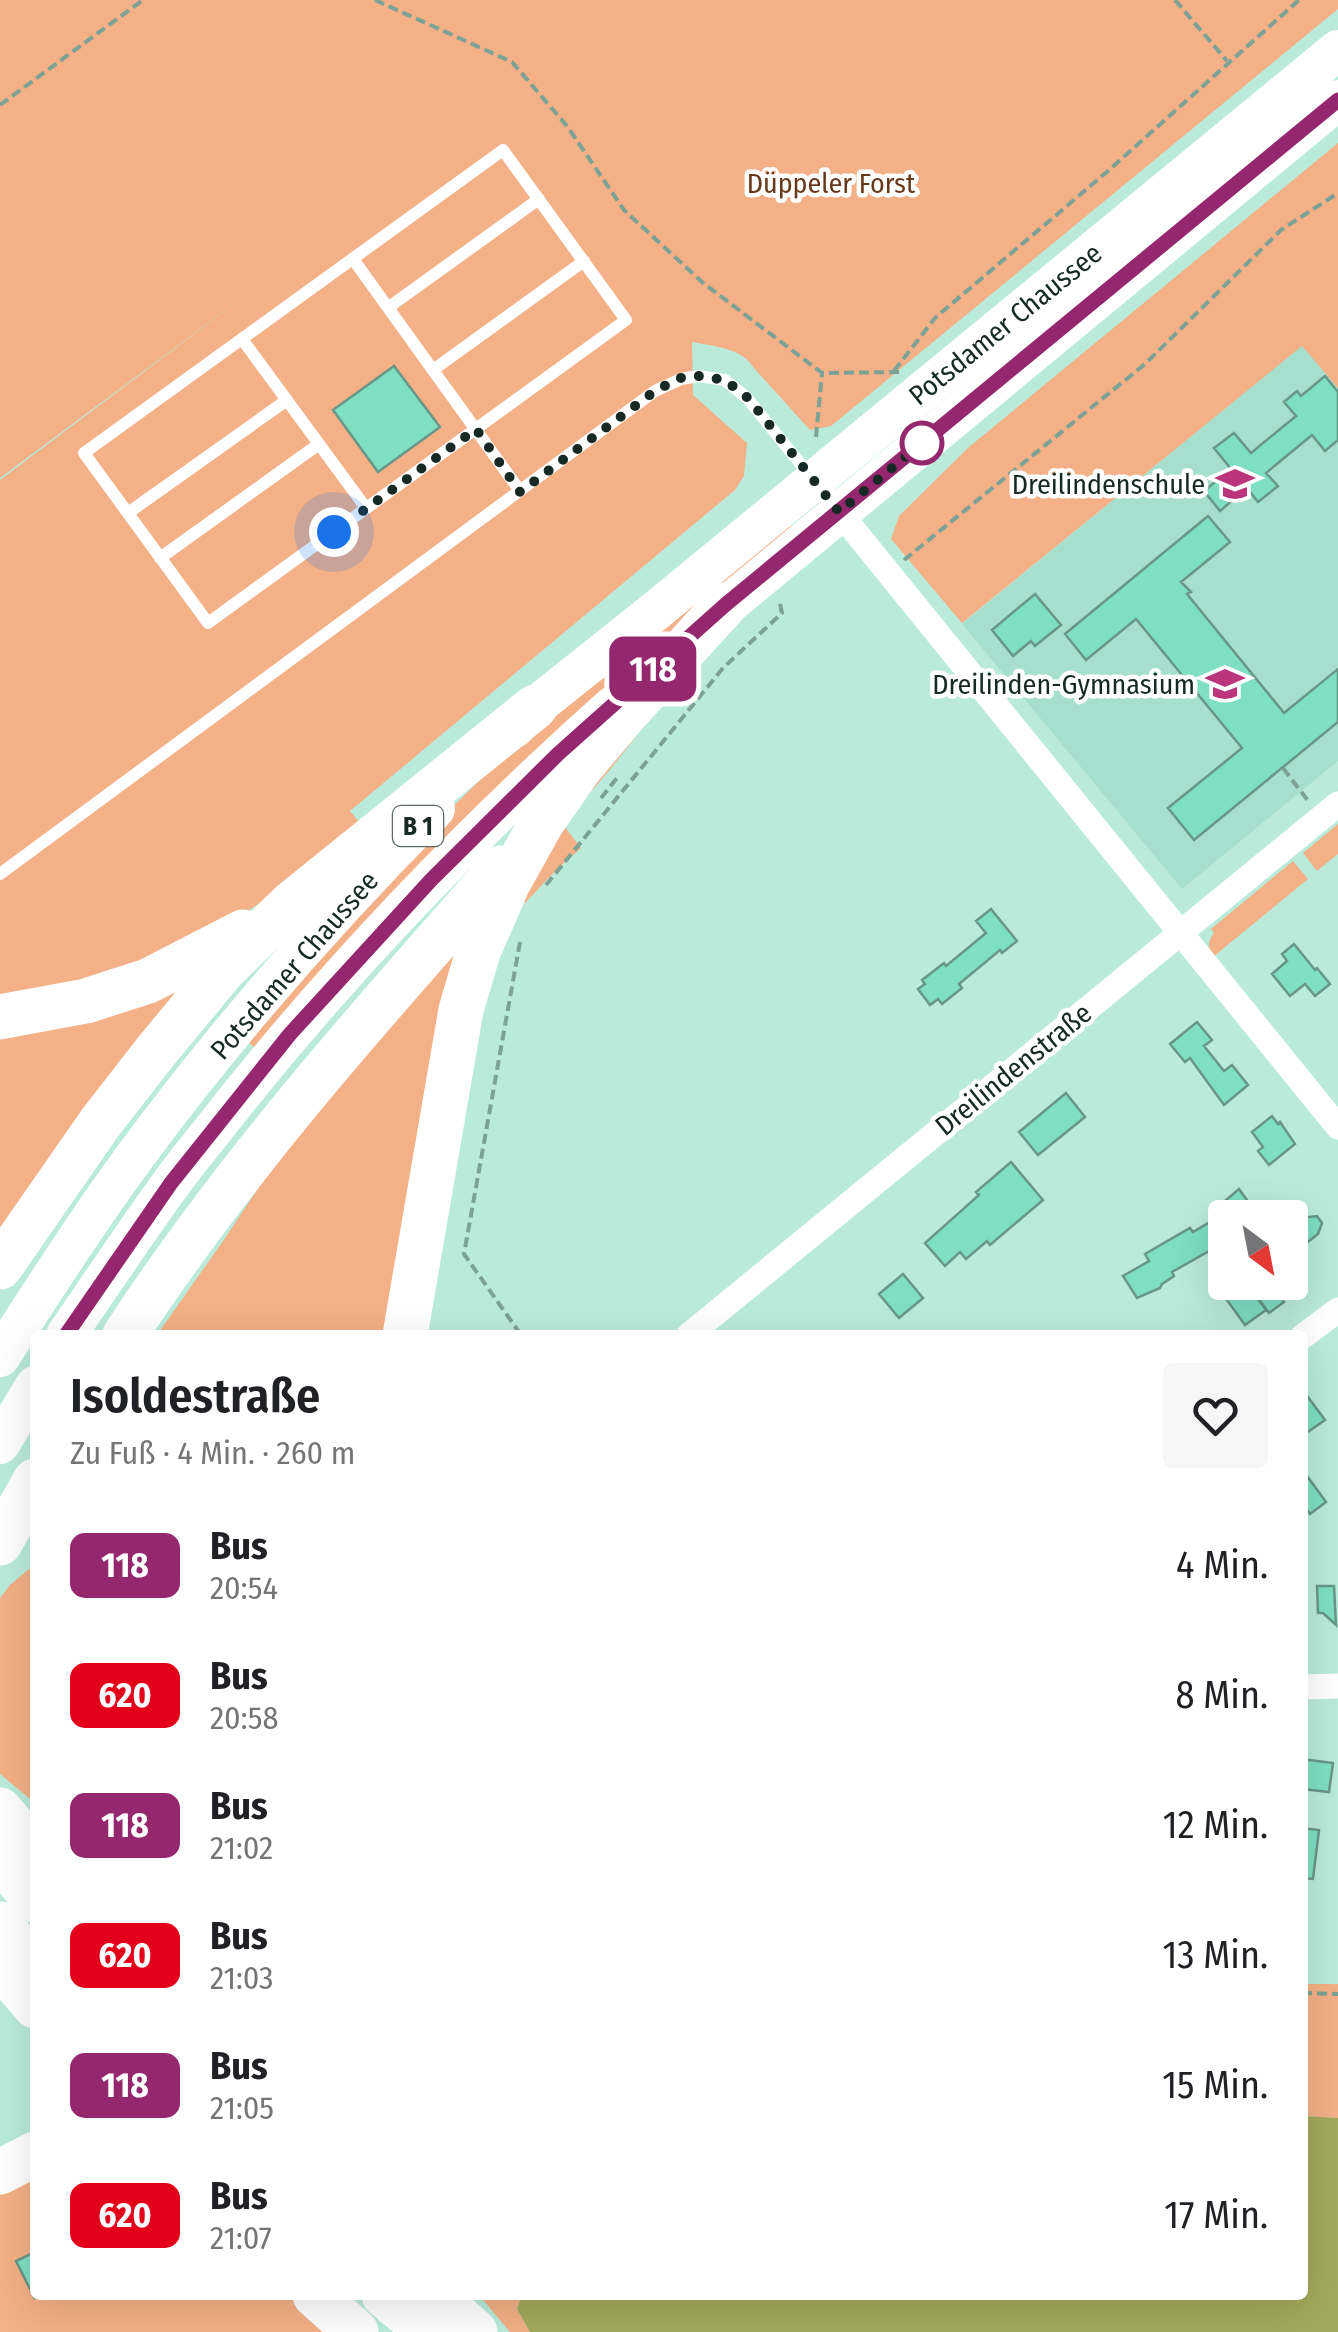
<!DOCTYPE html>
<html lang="de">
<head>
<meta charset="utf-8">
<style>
	body { margin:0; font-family:"Fira Sans Condensed",sans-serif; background:#f6f6f6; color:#202124; height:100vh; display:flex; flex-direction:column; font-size:38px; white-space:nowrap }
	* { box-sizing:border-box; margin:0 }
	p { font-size:32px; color:#757577 }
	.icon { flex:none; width:55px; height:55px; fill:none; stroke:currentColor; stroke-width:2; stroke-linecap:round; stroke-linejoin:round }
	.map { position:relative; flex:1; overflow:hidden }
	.details { position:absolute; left:30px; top:1330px; width:1278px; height:970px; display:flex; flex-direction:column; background:#fff; border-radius:10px; box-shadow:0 10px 40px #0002 }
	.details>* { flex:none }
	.badge { padding:0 20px; border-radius:15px; font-size:35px; line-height:65px }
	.needle { width:65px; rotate:148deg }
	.controls { position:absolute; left:1208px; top:1200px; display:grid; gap:20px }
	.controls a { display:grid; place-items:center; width:100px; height:100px; border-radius:10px; background:#fff; box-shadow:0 10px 40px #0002; font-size:50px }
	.you { position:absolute; width:50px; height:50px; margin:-25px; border:8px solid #fff; border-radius:50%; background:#1a73e8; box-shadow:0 0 0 15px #1a73e833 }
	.map>.badge { position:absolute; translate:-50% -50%; box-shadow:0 0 0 5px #fff }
	.round { display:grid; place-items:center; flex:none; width:105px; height:105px; border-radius:10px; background:#f6f6f6 }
	.summary { display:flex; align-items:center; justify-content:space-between; height:170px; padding:0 40px }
	h1 { font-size:48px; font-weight:600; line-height:75px }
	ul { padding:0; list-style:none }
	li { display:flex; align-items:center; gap:30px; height:130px; padding:0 40px }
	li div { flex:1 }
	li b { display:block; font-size:38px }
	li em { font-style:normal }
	li .badge { min-width:110px; font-weight:700; text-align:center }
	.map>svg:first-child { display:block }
</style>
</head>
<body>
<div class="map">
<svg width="1338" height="2332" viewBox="0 0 1338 2332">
	<rect width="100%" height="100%" fill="#baebda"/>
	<!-- built -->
	<path fill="#a6dfcd" d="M1338 316V761L1182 889 962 624Z"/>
	<!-- green -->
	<path fill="#f4b086" d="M0 0H1338V9L831 426 810 430 753 367C742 348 713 346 692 342L693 395 747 443 744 476 735 490 350 811 362 826 287 885 208 937 149 965 0 1003V480L254 289 0 478Z
		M1338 143V388L1302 346 962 623 891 539 899 516 969 447Z
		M785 518 796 533 606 695 261 1053 242 1037 423 836 518 743Z
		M716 638C660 696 620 768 561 822L581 848 556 870 525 903 513 897C527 870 540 842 557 816 601 749 657 691 716 638Z
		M1338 824V854L1317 871 1303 853Z
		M1293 861 1308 879 1213 957C1208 947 1207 942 1214 933L1211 929Z
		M462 942 389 1335H157L223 1241 299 1127Z
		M192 984 0 1242V1035Z
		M35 1564V1803L0 1774V1598L10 1585Z
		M1303 1984H1338V2118L1303 2116Z
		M35 2172V2295H289L329 2332H0V2191Z
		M479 2295H522L517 2309 530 2332H510Z"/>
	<!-- water -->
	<path fill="#a3a95b" d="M1303 2116 1338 2118V2332H530L517 2309 522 2295H1302Z"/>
	<!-- building -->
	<path fill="#7edfc2" stroke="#689687" stroke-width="2.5" d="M394 366 440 427 378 472 333 410Z
		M1325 376 1338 392V440L1325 451 1312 435 1266 473 1278 486 1258 502 1247 488 1220 511 1204 491 1231 469 1214 448 1234 433 1251 453 1296 416 1284 402 1297 391 1301 396Z
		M1208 516 1230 542 1181 582 1191 592 1187 594 1284 713 1338 669V722L1194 840 1168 808 1242 748 1136 619 1086 660 1065 634Z
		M1035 594 1061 625 1035 646 1031 641 1013 656 992 630Z
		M991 909 1017 941 1002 953 1000 950 959 984 962 988 942 1004 938 999 930 1005 918 989 925 984 922 980 944 963 946 966 986 933 976 921Z
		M1294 944 1315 970 1317 968 1330 984 1315 996 1305 984 1290 996 1272 974 1287 961 1282 954Z
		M1197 1022 1212 1040 1204 1046 1224 1071 1232 1065 1248 1085 1224 1105 1190 1058 1185 1062 1170 1044Z
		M1066 1093 1085 1117 1038 1155 1019 1132Z
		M1272 1116 1278 1124 1280 1122 1295 1144 1269 1165 1258 1151 1263 1147 1252 1132Z
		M1011 1162 1043 1200 990 1245 987 1241 966 1259 960 1252 945 1266 925 1243 979 1195 976 1192Z
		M1239 1189 1260 1218H1237L1225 1201Z
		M1290 1204 1301 1218 1317 1216 1322 1223 1318 1234 1290 1256Z
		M1225 1213V1242L1172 1272 1174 1276 1162 1284 1160 1288 1137 1298 1123 1276 1149 1261 1145 1254 1190 1228 1193 1232Z
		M903 1274 923 1298 899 1318 879 1294Z
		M1248 1285 1266 1310 1245 1325 1227 1300Z
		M1273 1287 1284 1302 1269 1313 1258 1298Z
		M1302 1389 1325 1420 1302 1436Z
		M1302 1469 1326 1502 1310 1514 1302 1503Z
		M1317 1586H1334L1336 1625 1323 1613H1318Z
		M1302 1759 1333 1763 1329 1792 1302 1789Z
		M1302 1828 1319 1830 1313 1879 1302 1878Z
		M35 2252V2299L16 2261Z"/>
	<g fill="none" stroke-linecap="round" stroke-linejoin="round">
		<!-- path -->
		<path stroke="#7ca195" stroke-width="4" stroke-dasharray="10 5" stroke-linecap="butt" d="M375 0 512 62 567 126 624 210 702 282 822 373 899 372
			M1175 0 1227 61
			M0 105 143 0
			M894 371 935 318 1108 171 1299 0
			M816 437 822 373
			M904 560 1145 364 1281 230 1338 193
			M1283 768 1309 802
			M601 798 617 778
			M546 885 723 668 782 613 779 599
			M520 942 464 1254 521 1335
			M1302 1993 1338 1994"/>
		<!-- lane -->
		<path stroke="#fff" stroke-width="12" d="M503 150 626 320 208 623 84 453Z
			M353 259 520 491
			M389 307 539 199
			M242 339 366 508
			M433 370 584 261
			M128 513 287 400
			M160 558 319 444
			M0 874 655 391 681 379 698 376 725 380 747 398 812 478"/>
		<!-- street -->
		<path stroke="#fff" stroke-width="25" d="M831 502 1338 1127
			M689 1335 1338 804
			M1302 1337 1338 1310
			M1302 1687 1338 1686"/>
		<!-- primary -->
		<path stroke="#fff" stroke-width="40" d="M701 627 1338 100
			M514 728 535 707 653 613 1338 50
			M66 1335C101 1285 134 1234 170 1185 183 1166 198 1149 212 1131 332 977 467 836 613 706
			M0 1357C44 1289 88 1220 136 1155 226 1033 328 917 435 809
			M0 1444 35 1386"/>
		<!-- highway -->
		<path stroke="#fff" stroke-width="45" d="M0 1017 86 1001 148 981 243 932
			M0 1267 100 1123 156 1051 224 969 292 903 535 707
			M125 1335C235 1167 368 1018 501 868
			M405 1335 461 1010 478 952 508 883 542 822 579 769 627 712 725 605
			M0 1543 35 1481
			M0 1810 35 1851
			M0 1858 35 1900
			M0 1924 35 1967
			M0 1965 35 2006
			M0 2172 35 2154
			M315 2295 356 2332
			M384 2295 428 2332
			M434 2295 475 2332"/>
	</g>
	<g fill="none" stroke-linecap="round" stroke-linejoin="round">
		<!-- line casing -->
		<g stroke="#fff" stroke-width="22">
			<path id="line" d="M66 1335 171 1183 290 1034 431 880 558 754 725 605 1338 100"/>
		</g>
		<!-- line -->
		<use href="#line" stroke="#95276e" stroke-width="15"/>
		<!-- walk -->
		<path stroke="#162924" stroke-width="10" stroke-dasharray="0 18" d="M334 532 476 429 520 492 655 391 680 378 698 376 725 380 748 398 839 512 933 434 922 443"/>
	</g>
	<!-- icons -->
	<defs>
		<g id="school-bare" transform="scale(3)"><path d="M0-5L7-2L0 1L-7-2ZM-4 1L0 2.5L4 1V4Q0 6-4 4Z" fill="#ba357b" stroke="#fff" stroke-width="2.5" paint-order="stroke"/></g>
	</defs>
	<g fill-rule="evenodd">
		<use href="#school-bare" x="1235" y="484"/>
		<use href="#school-bare" x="1225" y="684"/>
	</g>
	<!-- markers -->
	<circle fill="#fff" stroke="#95276e" stroke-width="5" cx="922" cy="443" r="20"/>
	<g text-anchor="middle" stroke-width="9" stroke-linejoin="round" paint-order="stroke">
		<!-- shield labels -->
		<rect fill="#fff" stroke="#5c6966" stroke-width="2.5" x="393" y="806" width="50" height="40" rx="8"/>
		<g font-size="25" font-weight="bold" fill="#162924">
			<text x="418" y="835">B 1</text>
		</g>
		<!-- park labels -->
		<g font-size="28" fill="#673919" stroke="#fff">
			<text x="831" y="193">Düppeler Forst</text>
		</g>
		<!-- street labels -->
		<g font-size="28" fill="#162924" stroke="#fff">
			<text transform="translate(1005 324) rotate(-39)" y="10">Potsdamer Chaussee</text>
			<text transform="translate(294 965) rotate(-49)" y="10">Potsdamer Chaussee</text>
			<text transform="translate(1013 1069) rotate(-39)" y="10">Dreilindenstraße</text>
		</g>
		<!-- poi labels -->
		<g font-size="28" fill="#162924" stroke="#fff" text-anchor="end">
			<text x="1205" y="494">Dreilindenschule</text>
			<text x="1195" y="694">Dreilinden-Gymnasium</text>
		</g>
	</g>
</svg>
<div class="controls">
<a><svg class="needle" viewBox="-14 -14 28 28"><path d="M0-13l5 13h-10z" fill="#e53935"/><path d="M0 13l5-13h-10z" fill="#757577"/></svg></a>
</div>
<div class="you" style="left:334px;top:532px"></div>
<b class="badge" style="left:653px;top:669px;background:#95276e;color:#fff">118</b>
<section class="details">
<div class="summary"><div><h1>Isoldestraße</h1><p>Zu Fuß · 4 Min. · 260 m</p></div><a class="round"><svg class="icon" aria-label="heart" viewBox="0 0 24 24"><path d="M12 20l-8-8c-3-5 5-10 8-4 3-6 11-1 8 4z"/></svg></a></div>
<ul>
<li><span class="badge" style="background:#95276e;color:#fff">118</span><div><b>Bus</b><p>20:54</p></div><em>4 Min.</em></li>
<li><span class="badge" style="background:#e2001a;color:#fff">620</span><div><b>Bus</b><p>20:58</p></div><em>8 Min.</em></li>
<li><span class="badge" style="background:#95276e;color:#fff">118</span><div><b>Bus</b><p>21:02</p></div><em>12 Min.</em></li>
<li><span class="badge" style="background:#e2001a;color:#fff">620</span><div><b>Bus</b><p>21:03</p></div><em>13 Min.</em></li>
<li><span class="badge" style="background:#95276e;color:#fff">118</span><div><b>Bus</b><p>21:05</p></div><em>15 Min.</em></li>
<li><span class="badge" style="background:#e2001a;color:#fff">620</span><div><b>Bus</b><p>21:07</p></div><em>17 Min.</em></li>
</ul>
</section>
</div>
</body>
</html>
